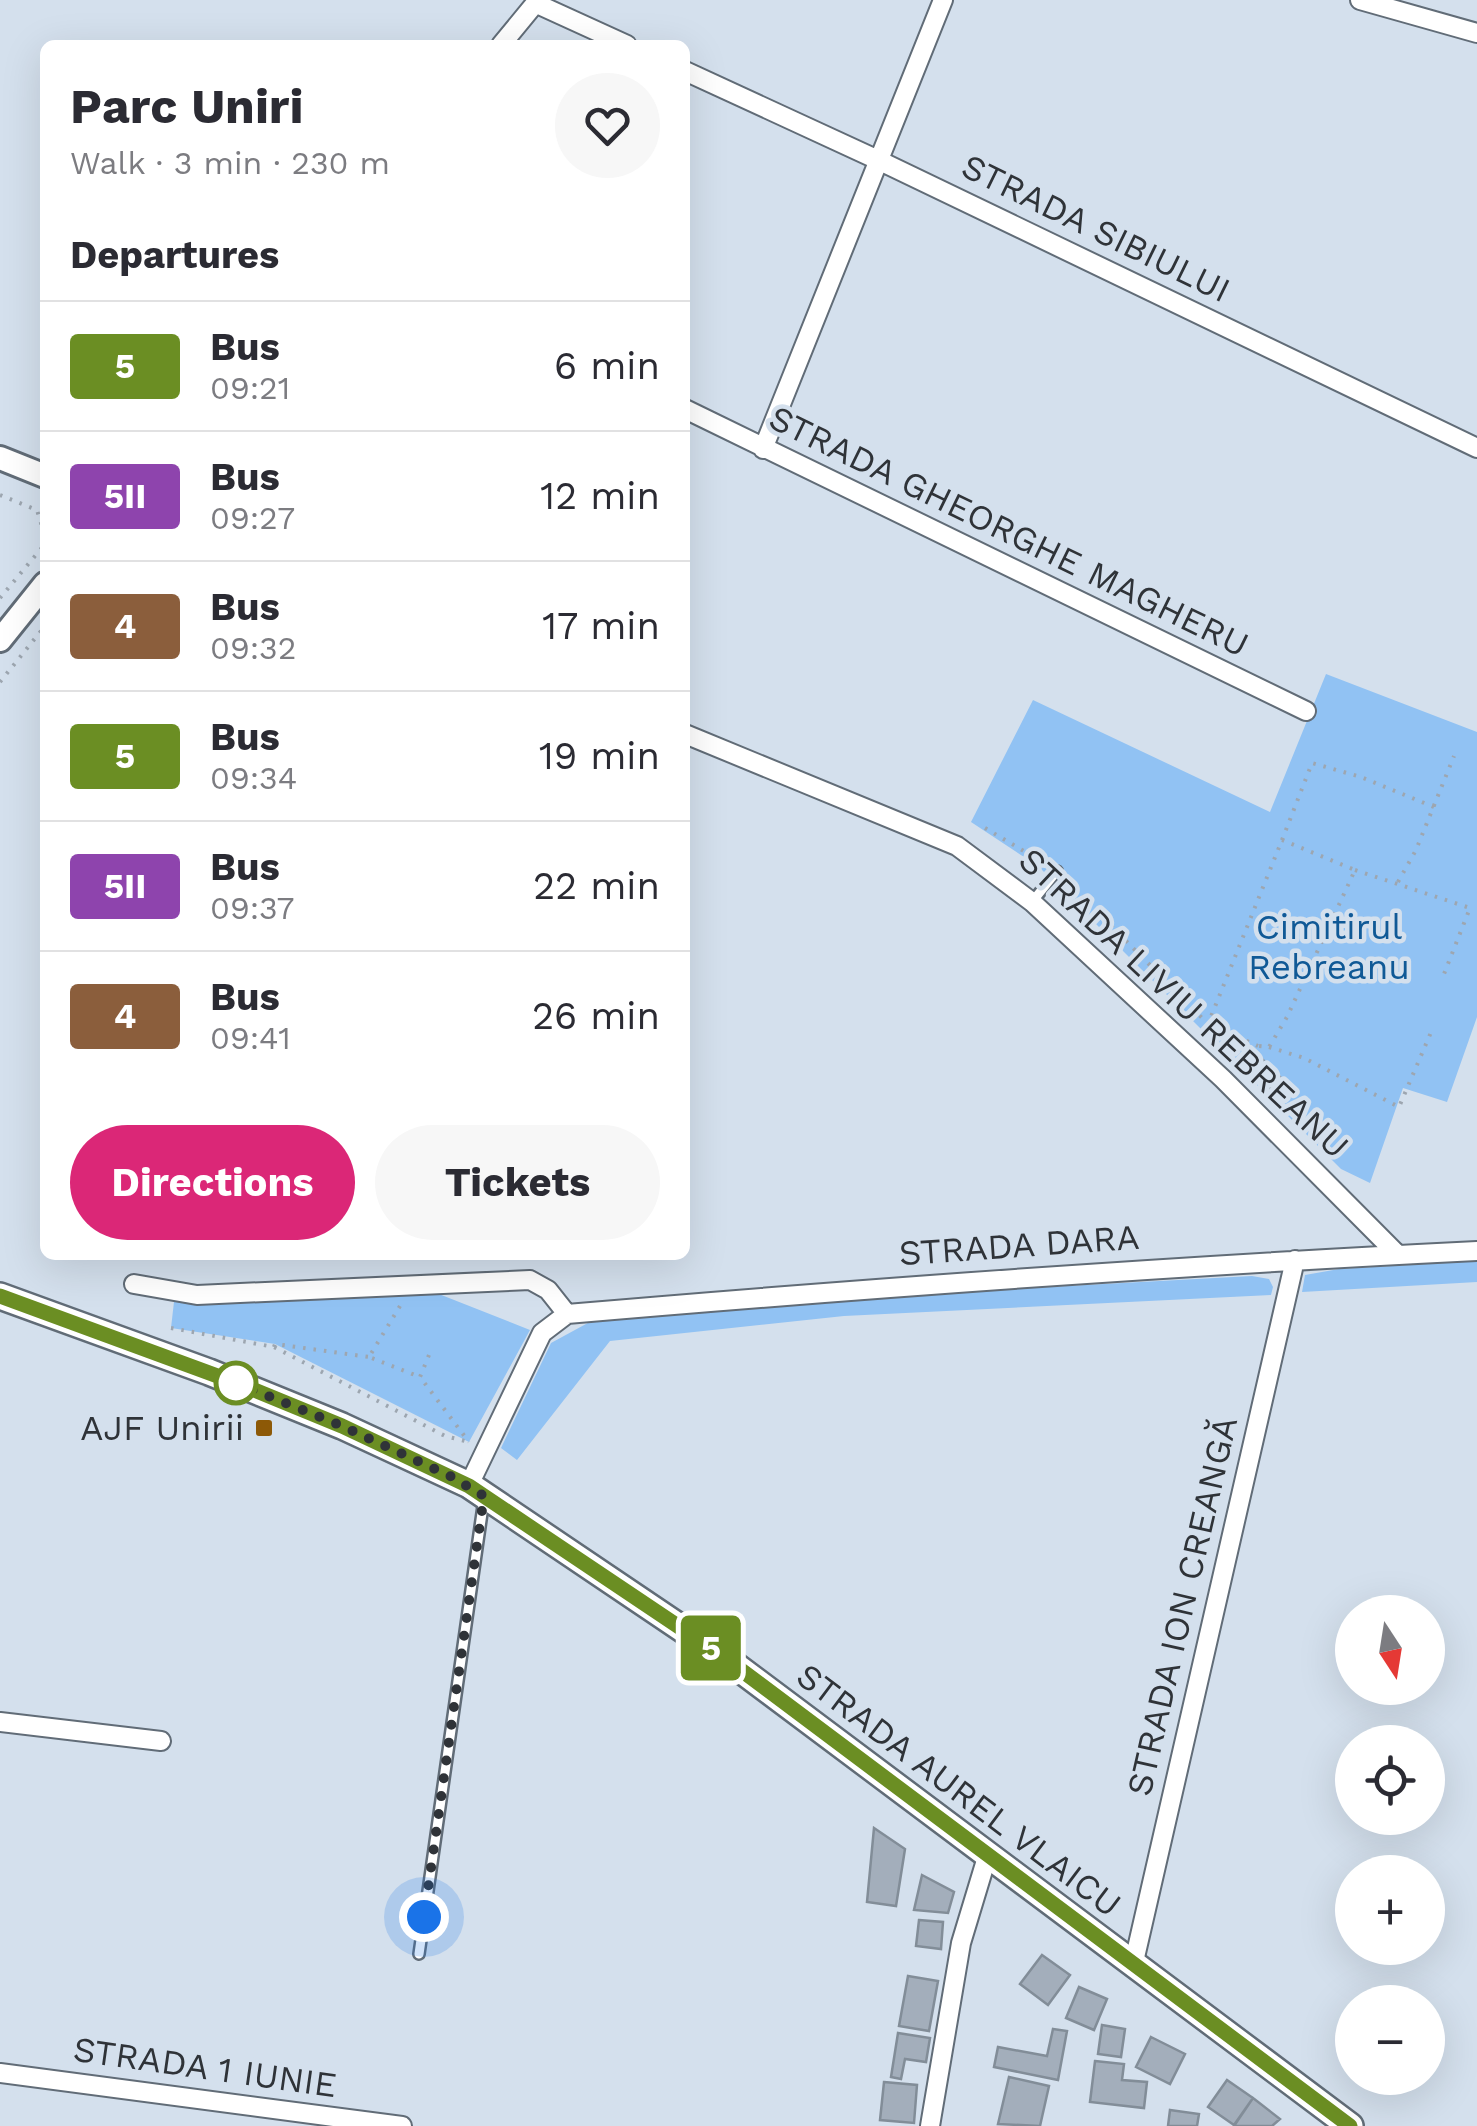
<!DOCTYPE html>
<html lang="en">
<head>
<meta charset="utf-8">
<style>
	body { margin:0; font-family:"Work Sans",sans-serif; background:#f7f7f7; color:#2b2b33; height:100vh; display:flex; flex-direction:column; font-size:38px; white-space:nowrap }
	* { box-sizing:border-box; margin:0 }
	p { font-size:32px; color:#7c7c81 }
	.icon { flex:none; width:55px; height:55px; fill:none; stroke:currentColor; stroke-width:2; stroke-linecap:round; stroke-linejoin:round }
	.map { position:relative; flex:1; overflow:hidden }
	.panel { position:absolute; left:40px; top:40px; width:650px; height:1220px; display:flex; flex-direction:column; background:#fff; border-radius:15px; box-shadow:0 10px 40px #0002 }
	.panel>* { flex:none }
	.badge { padding:0 20px; border-radius:8px; font-size:35px; line-height:65px }
	.needle { width:65px; rotate:168deg }
	.tools { position:absolute; left:1335px; top:1595px; display:grid; gap:20px }
	.tools a { display:grid; place-items:center; width:110px; height:110px; border-radius:50%; background:#fff; box-shadow:0 10px 40px #0002; font-size:50px }
	.you { position:absolute; width:50px; height:50px; margin:-25px; border:8px solid #fff; border-radius:50%; background:#1a73e8; box-shadow:0 0 0 15px #1a73e833 }
	.map>.badge { position:absolute; translate:-50% -50%; box-shadow:0 0 0 5px #fff }
	h2 { padding:0 30px; font-size:38px; line-height:90px }
	.round { display:grid; place-items:center; flex:none; width:105px; height:105px; border-radius:52px; background:#f7f7f7 }
	.overview { display:flex; align-items:center; justify-content:space-between; height:170px; padding:0 30px }
	h1 { font-size:48px; font-weight:700; line-height:75px }
	.action { display:flex; gap:20px; margin-top:auto; padding:20px 30px }
	.action a { flex:1; height:115px; border-radius:60px; background:#db2777; color:#fff; font-size:40px; font-weight:700; line-height:115px; text-align:center }
	.action a+a { background:#f7f7f7; color:#2b2b33 }
	ul { padding:0; list-style:none }
	li { display:flex; align-items:center; gap:30px; height:130px; padding:0 30px; border-top:2px solid #e1e1e2 }
	li div { flex:1 }
	li b { display:block; font-size:38px }
	li em { font-style:normal }
	li .badge { min-width:110px; font-weight:700; text-align:center }
	.map>svg:first-child { display:block }
</style>
</head>
<body>
<div class="map">
<svg width="1477" height="2126" viewBox="0 0 1477 2126">
	<rect width="100%" height="100%" fill="#d4e0ed"/>
	<!-- green -->
	<path fill="#91c2f3" d="M1326 674 1477 732V1017L1447 1102 1403 1088 1370 1183 1341 1169 1039 867 971 822 1033 700 1270 812Z
		M1477 1261V1282L1302 1292 1305 1275 1339 1269Z
		M1252 1276 1269 1279 1273 1287 1271 1295 844 1316 610 1341 517 1460 501 1448 551 1343 597 1318 866 1297Z
		M416 1285 530 1330 469 1442 275 1344 171 1328 175 1293Z"/>
	<!-- building -->
	<path fill="#a3aebb" stroke="#828d98" stroke-width="2.5" d="M1259 1056 1285 1082 1271 1096 1245 1070Z
		M874 1828 905 1849 896 1906 867 1902Z
		M922 1875 954 1892 948 1913 914 1910Z
		M919 1920 943 1922 941 1949 916 1946Z
		M1042 1955 1070 1975 1048 2005 1020 1984Z
		M908 1976 938 1981 929 2031 899 2026Z
		M1079 1987 1107 1999 1094 2030 1066 2018Z
		M1102 2025 1125 2029 1121 2057 1098 2054Z
		M1053 2029 1067 2031 1058 2080 994 2067 998 2047 1047 2056Z
		M898 2033 930 2038 926 2062 905 2059 901 2079 891 2077Z
		M1151 2037 1185 2054 1170 2084 1136 2067Z
		M1095 2061 1124 2064 1122 2080 1147 2082 1144 2108 1090 2102Z
		M1009 2077 1049 2086 1040 2126 998 2124Z
		M1227 2080 1253 2098 1234 2125 1208 2107Z
		M884 2082 917 2085 914 2123 880 2120Z
		M1253 2098 1280 2119 1272 2126H1234Z
		M1170 2110 1199 2114 1197 2126H1168Z"/>
	<g fill="none" stroke-linecap="round" stroke-linejoin="round">
		<!-- service casing -->
		<g stroke="#616c77" stroke-width="14">
			<path id="service" d="M1032 902 1057 871
				M419 1954 484 1499"/>
		</g>
		<!-- minor casing -->
		<g stroke="#616c77" stroke-width="22">
			<path id="minor" d="M1360 0 1477 33
				M535 3 627 45
				M501 45 538 0
				M685 71 878 160 1477 448
				M685 409 1306 711
				M763 449 943 0
				M685 734 957 846 1032 902 1223 1079 1398 1255
				M134 1284 197 1295 530 1280 548 1290 567 1314C870 1288 1173 1266 1477 1251
				M469 1485 542 1333 567 1314
				M0 1722 161 1741
				M1133 1966 1295 1260
				M0 2073 402 2126
				M930 2126 961 1943 987 1857"/>
		</g>
		<!-- secondary casing -->
		<g stroke="#616c77" stroke-width="28">
			<path id="secondary" d="M0 458 45 476
				M0 640 45 584"/>
		</g>
		<!-- primary casing -->
		<g stroke="#616c77" stroke-width="30">
			<path id="primary" d="M0 1296 209 1372 342 1426 469 1485 721 1655 1350 2126"/>
		</g>
		<!-- path -->
		<path stroke="#9da6b0" stroke-width="4" stroke-dasharray="2.5 8" stroke-linecap="butt" d="M0 495 37 510 45 536
			M0 598 45 544
			M0 682 45 626
			M985 828 1044 863
			M1282 840 1312 763 1361 777 1434 807
			M1355 870 1470 908 1442 979
			M1067 881 1208 1024 1282 840 1355 870 1287 1017 1269 1047 1258 1046 1238 1065
			M1398 882 1416 850 1454 756
			M1208 1024 1258 1046
			M1269 1047 1304 1058 1399 1107 1432 1030
			M400 1306 369 1357 420 1377
			M171 1328 274 1347 445 1436 469 1442
			M274 1347 275 1344 369 1357
			M429 1355 420 1377 469 1442"/>
		<!-- service -->
		<use href="#service" stroke="#fff" stroke-width="9"/>
		<!-- minor -->
		<use href="#minor" stroke="#fff" stroke-width="18"/>
		<!-- secondary -->
		<use href="#secondary" stroke="#fff" stroke-width="22"/>
		<!-- primary -->
		<use href="#primary" stroke="#fff" stroke-width="25"/>
	</g>
	<g fill="none" stroke-linecap="round" stroke-linejoin="round">
		<!-- line casing -->
		<g stroke="#fff" stroke-width="22">
			<path id="line" d="M0 1296 242 1385 342 1426 469 1486 721 1655 1350 2126"/>
		</g>
		<!-- line -->
		<use href="#line" stroke="#6b8e23" stroke-width="15"/>
		<!-- walk -->
		<path stroke="#2f3338" stroke-width="10" stroke-dasharray="0 18" d="M236 1383 342 1426 450 1476 484 1496 424 1917"/>
	</g>
	<!-- markers -->
	<circle fill="#fff" stroke="#6b8e23" stroke-width="5" cx="236" cy="1383" r="20"/>
	<rect fill="#8d5907" stroke="#d4e0ed" stroke-width="4" x="254" y="1418" width="20" height="20" rx="5"/>
	<g text-anchor="middle" stroke-width="9" stroke-linejoin="round" paint-order="stroke">
		<!-- street labels -->
		<g font-size="35" fill="#2f3338" stroke="#d4e0ed">
			<text transform="translate(1096 228) rotate(26)" y="12">STRADA SIBIULUI</text>
			<text transform="translate(1009 531) rotate(26)" y="12">STRADA GHEORGHE MAGHERU</text>
			<text transform="translate(1184 1003) rotate(43)" y="12">STRADA LIVIU REBREANU</text>
			<text transform="translate(1019 1245) rotate(-4)" y="12">STRADA DARA</text>
			<text transform="translate(1182 1606) rotate(-77)" y="12">STRADA ION CREANGĂ</text>
			<text transform="translate(959 1790) rotate(37)" y="12">STRADA AUREL VLAICU</text>
			<text transform="translate(205 2067) rotate(8)" y="12">STRADA 1 IUNIE</text>
		</g>
		<!-- park labels -->
		<g font-size="35" fill="#105996" stroke="#d4e0ed">
			<text x="1329" y="939">Cimitirul<tspan x="1329" dy="40">Rebreanu</tspan></text>
		</g>
		<!-- poi labels -->
		<g font-size="35" fill="#2f3338" stroke="#d4e0ed" text-anchor="end">
			<text x="244" y="1440">AJF Unirii</text>
		</g>
	</g>
</svg>
<div class="tools">
<a><svg class="needle" viewBox="-14 -14 28 28"><path d="M0-13l5 13h-10z" fill="#e53935"/><path d="M0 13l5-13h-10z" fill="#7c7c81"/></svg></a>
<a><svg class="icon" aria-label="locate" viewBox="0 0 24 24"><circle cx="12" cy="12" r="6"/><path d="M12 2v4M12 18v4M2 12h4M18 12h4"/></svg></a>
<a>+</a>
<a>−</a>
</div>
<div class="you" style="left:424px;top:1917px"></div>
<b class="badge" style="left:711px;top:1648px;background:#6b8e23;color:#fff">5</b>
<section class="panel">
<div class="overview"><div><h1>Parc Uniri</h1><p>Walk · 3 min · 230 m</p></div><a class="round"><svg class="icon" aria-label="heart" viewBox="0 0 24 24"><path d="M12 20l-8-8c-3-5 5-10 8-4 3-6 11-1 8 4z"/></svg></a></div>
<h2>Departures</h2>
<ul>
<li><span class="badge" style="background:#6b8e23;color:#fff">5</span><div><b>Bus</b><p>09:21</p></div><em>6 min</em></li>
<li><span class="badge" style="background:#8e44ad;color:#fff">5II</span><div><b>Bus</b><p>09:27</p></div><em>12 min</em></li>
<li><span class="badge" style="background:#8b5e3c;color:#fff">4</span><div><b>Bus</b><p>09:32</p></div><em>17 min</em></li>
<li><span class="badge" style="background:#6b8e23;color:#fff">5</span><div><b>Bus</b><p>09:34</p></div><em>19 min</em></li>
<li><span class="badge" style="background:#8e44ad;color:#fff">5II</span><div><b>Bus</b><p>09:37</p></div><em>22 min</em></li>
<li><span class="badge" style="background:#8b5e3c;color:#fff">4</span><div><b>Bus</b><p>09:41</p></div><em>26 min</em></li>
</ul>
<div class="action"><a>Directions</a><a>Tickets</a></div>
</section>
</div>
</body>
</html>
